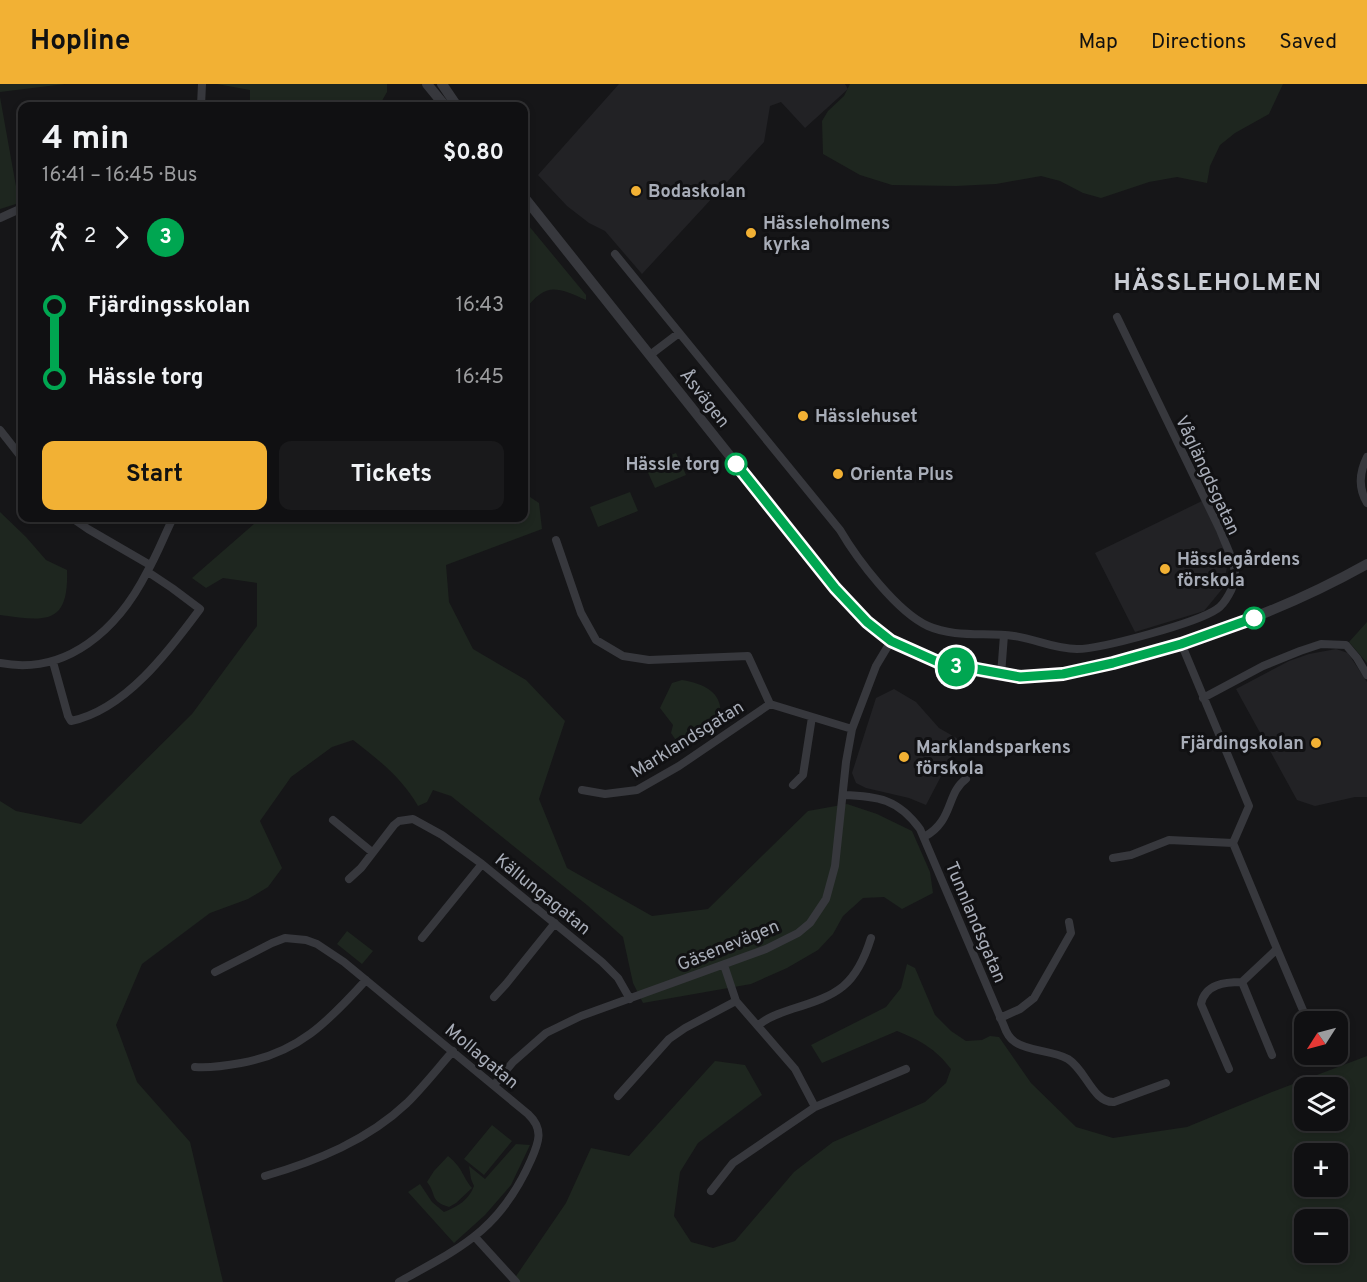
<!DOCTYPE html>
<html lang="en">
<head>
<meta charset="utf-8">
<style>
	body { margin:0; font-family:Overpass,sans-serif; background:#19191b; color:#f1f3f6; height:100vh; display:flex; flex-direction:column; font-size:22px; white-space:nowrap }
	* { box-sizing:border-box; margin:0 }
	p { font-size:20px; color:#9c9d9f }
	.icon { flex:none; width:33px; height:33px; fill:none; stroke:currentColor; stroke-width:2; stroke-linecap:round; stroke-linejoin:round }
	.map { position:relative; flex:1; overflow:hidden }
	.side { position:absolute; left:18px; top:18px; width:510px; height:420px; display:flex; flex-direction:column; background:#101012; border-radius:12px; box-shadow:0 3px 9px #0003,0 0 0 2px #303032 }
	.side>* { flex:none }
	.badge { padding:0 12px; border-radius:20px; font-size:21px; line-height:39px }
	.needle { width:39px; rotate:234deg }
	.tools { position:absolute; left:1294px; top:927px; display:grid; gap:12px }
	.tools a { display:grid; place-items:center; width:54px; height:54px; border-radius:12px; background:#101012; box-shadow:0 3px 9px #0003,0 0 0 2px #303032; font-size:30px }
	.map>.badge { position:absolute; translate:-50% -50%; box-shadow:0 0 0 3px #fff }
	.legs { display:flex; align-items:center; gap:9px; height:66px; padding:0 24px; font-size:20px }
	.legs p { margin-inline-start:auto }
	.headline { display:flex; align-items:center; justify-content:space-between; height:102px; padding:0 24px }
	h1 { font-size:33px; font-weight:700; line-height:45px }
	.action { display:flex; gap:12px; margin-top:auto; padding:12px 24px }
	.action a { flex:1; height:69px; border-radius:12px; background:#f2b134; color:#111; font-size:24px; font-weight:700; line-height:69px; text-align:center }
	.action a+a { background:#19191b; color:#f1f3f6 }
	ul { padding:0 24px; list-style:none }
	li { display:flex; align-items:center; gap:21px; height:72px; font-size:22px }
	li i { display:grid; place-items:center; width:9px; height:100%; margin:0 8px; background:currentColor }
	li i::after { content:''; width:15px; height:15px; margin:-8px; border:4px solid; border-radius:50%; background:#101012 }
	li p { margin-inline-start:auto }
	li:first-child i { background:linear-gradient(#0000 50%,currentColor 0) }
	li:last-child i { background:linear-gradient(currentColor 50%,#0000 0) }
	header { display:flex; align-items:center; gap:36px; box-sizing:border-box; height:84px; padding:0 30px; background:#f2b134; color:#111 }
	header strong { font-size:28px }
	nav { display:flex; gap:33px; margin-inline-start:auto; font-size:21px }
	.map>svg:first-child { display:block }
</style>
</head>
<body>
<header>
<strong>Hopline</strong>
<nav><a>Map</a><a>Directions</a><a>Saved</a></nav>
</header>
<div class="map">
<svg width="1367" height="1198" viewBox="0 0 1367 1198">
	<rect width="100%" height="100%" fill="#161618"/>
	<!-- built -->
	<path fill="#222225" d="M619 0H845L848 5 805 44 781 18 770 22 764 58 642 190 605 147 589 139 567 122 538 91Z
		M1202 417 1221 456 1228 478 1223 504 1204 527 1135 548 1095 469Z
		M1336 565 1348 569 1367 598V713H1355L1315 722 1297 716 1236 605 1289 577 1309 570Z
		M894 605 916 618 939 644 960 656 926 721 909 714 866 704 856 699 852 689 876 614Z"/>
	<!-- green -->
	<path fill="#1e261f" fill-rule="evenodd" d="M0 0H65L0 8Z
		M217 0H387V8L379 22H250V6Z
		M850 0H1283L1269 30 1235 49 1220 61 1210 82 1207 99 1177 93 1149 98 1101 114 1083 109 1060 97 1041 92 996 100 956 102 892 101 860 91 823 70 822 37 828 27 844 12Z
		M0 13 19 119 0 125Z
		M524 136 586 211V216C554 202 546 199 524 227Z
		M676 369 686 391 655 404 645 382Z
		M630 408 638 427 598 443 590 423Z
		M524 409 539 419 542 445 446 481 449 518 473 565 526 596 565 637 539 715 567 784 652 832 708 825 808 727 847 720 877 730 912 747 930 788 933 809 902 825 884 813 863 814 843 832 833 850 818 866 787 884 751 900 643 919 633 899 623 853 587 821 451 712 433 706 427 718 418 722C402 694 379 676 353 656L332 663 291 693 260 737 282 784 268 803 248 815 210 829 142 880 116 941 137 998 190 1058 223 1198H0V717L16 727 81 740 192 630 257 542V499L223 494 206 504 192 494 261 434H524Z
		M0 428 26 453 46 476 67 486C69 542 45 537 0 531Z
		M1367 538V579L1349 558Z
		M682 596C712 601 728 614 717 645 703 653 691 657 675 655L671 649 673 641 660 624 672 599Z
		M347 847 373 867 362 880 337 860Z
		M907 880 915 884 935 931 951 947 966 957 982 956 990 952 999 953 1031 999 1076 1043 1113 1054 1187 1043 1272 1008 1367 972V1198H512L566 1119 591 1064 629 1072 715 977 745 981 762 1011 698 1059 680 1088 674 1132 691 1158 713 1164 735 1157 794 1088 833 1058 925 1018 946 999 951 985C936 965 920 956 897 947L822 979 811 961 886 923 901 904ZM1305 1004H1338V1036H1305ZM1305 1070H1338V1102H1305ZM1305 1136H1338V1168H1305Z
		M492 1041 512 1057 484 1091 464 1075Z
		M516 1060 530 1061 511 1101 485 1131 454 1159 408 1108 420 1100 432 1118 444 1128C457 1123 469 1116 474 1102L471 1095 469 1082 485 1095Z
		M448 1072C463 1084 462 1092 472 1104L456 1119 449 1123C429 1117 437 1110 427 1098L434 1087Z"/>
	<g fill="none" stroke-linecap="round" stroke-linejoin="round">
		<!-- minor -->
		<path stroke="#37383d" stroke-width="8" d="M201 22 202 0
			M0 134 22 124
			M615 170 840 446C857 475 897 528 928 542 955 554 986 548 1014 552 1036 555 1054 565 1077 565 1101 565 1197 539 1217 525 1225 520 1234 503 1235 494 1236 479 1225 460 1220 446L1117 233
			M650 271 679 249
			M0 346 22 374
			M1367 373C1359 389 1358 404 1367 419
			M72 434 88 445 150 481
			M556 456 581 529 596 556 623 572 649 576 748 572 770 620 852 645
			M1181 559 1249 722 1233 759 1277 865 1242 898C1225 898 1205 900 1201 920L1229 985
			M53 578 68 632 71 637C125 626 169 567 200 525L172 504 148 488
			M0 579C67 592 118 545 147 488 157 471 164 452 173 434
			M1001 591 1004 551
			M1203 614 1263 582 1300 567 1321 560 1346 561 1357 574 1367 591
			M793 701 803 691 812 633
			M582 706 605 710 637 706 679 682 770 620
			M843 711C878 712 898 715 920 745L1004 942C1006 948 1009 954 1015 958 1030 968 1052 966 1068 975 1086 986 1093 1019 1114 1018L1166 999
			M333 736 372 768
			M924 753C954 737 946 709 966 695
			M1113 774 1131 771 1169 756 1233 759
			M349 795 361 784 394 741 399 737 413 735 442 751 482 780 602 878 618 894 630 915
			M422 854 482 780
			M1277 865 1308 938
			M215 888 272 859 285 854 306 856 317 860 344 878 528 1030C544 1045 539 1058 531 1076 500 1146 462 1163 399 1198
			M1242 898 1272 971
			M494 913 506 900 555 839
			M1000 934 1020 925 1034 914 1071 849 1069 838
			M759 941C767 933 781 929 792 925 838 911 856 902 871 854
			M195 983C211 984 225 982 241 979 298 969 328 938 366 896
			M494 1001 513 978 546 949 581 932 766 865 798 849 810 839 826 815 835 782 846 678 852 645 876 582 891 557
			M618 1012 669 955 685 944 736 917
			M815 1023 906 985
			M265 1092C317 1077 368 1056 407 1019 424 1002 438 984 453 967
			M711 1107 733 1079 815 1023 795 985 736 917 724 881
			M475 1153 516 1198"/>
		<!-- tertiary -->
		<path stroke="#37383d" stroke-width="10" d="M427 0 445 22
			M442 0 457 22
			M524 113 835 504C848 519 861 535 876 547 911 574 992 597 1036 593 1080 589 1123 577 1165 564 1235 543 1303 516 1367 480"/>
	</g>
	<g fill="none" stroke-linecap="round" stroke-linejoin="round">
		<!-- line-1 casing -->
		<g stroke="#fff" stroke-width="14">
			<path id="line-1" d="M736 380 835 504 867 538 891 557 938 578 1020 593 1063 590 1113 579 1181 560 1254 534"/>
		</g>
		<!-- line-1 -->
		<use href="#line-1" stroke="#00a651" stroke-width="9"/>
	</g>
	<!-- markers -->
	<g fill="#f2b134" stroke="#111113" stroke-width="2">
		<circle cx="636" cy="107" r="6"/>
		<circle cx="751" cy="149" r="6"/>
		<circle cx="803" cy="332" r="6"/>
		<circle cx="838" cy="390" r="6"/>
		<circle cx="1165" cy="485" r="6"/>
		<circle cx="1316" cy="659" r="6"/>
		<circle cx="904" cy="673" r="6"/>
	</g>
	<g fill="#fff" stroke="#00a651" stroke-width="3">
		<circle cx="736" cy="380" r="10"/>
		<circle cx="1254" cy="534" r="10"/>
	</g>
	<g text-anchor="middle" stroke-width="6" stroke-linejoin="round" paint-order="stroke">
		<!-- poi labels -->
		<g font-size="18" font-weight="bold" fill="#a8adb8" stroke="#111113" text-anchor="start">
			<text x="648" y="113">Bodaskolan</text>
			<text x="763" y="145">Hässleholmens<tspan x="763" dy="21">kyrka</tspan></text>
			<text x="815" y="338">Hässlehuset</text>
			<text x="850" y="396">Orienta Plus</text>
			<text x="1177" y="481">Hässlegårdens<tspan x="1177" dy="21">förskola</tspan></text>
			<text x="1304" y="665" text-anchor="end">Fjärdingskolan</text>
			<text x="916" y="669">Marklandsparkens<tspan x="916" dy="21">förskola</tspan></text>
		</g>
		<!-- street labels -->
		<g font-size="18" fill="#a8adb8" stroke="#111113">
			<text transform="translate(705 314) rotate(52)" y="6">Åsvägen</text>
			<text transform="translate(1208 391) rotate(65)" y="6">Våglängdsgatan</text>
			<text transform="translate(687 655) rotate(-32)" y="6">Marklandsgatan</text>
			<text transform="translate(543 810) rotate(39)" y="6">Källungagatan</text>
			<text transform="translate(976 838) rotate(67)" y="6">Tunnlandsgatan</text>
			<text transform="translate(728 861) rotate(-22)" y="6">Gäsenevägen</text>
			<text transform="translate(482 972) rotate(40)" y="6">Mollagatan</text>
		</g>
		<!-- stop labels -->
		<g font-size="18" font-weight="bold" fill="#a8adb8" stroke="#111113" text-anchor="end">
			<text x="720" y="386">Hässle torg</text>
		</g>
		<!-- district labels -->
		<g font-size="24" font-weight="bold" letter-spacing="1.5" fill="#c9ccd4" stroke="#111113">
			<text x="1218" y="206">HÄSSLEHOLMEN</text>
		</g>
	</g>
</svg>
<div class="tools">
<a><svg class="needle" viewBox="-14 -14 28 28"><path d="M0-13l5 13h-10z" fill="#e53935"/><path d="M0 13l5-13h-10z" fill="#9c9d9f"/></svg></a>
<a><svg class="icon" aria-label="layers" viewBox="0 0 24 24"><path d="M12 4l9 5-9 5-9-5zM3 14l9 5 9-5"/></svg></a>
<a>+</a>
<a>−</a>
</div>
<b class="badge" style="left:956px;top:583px;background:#00a651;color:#fff">3</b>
<section class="side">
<div class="headline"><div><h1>4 min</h1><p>16:41 – 16:45 · Bus</p></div><b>$0.80</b></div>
<div class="legs"><svg class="icon" aria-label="walk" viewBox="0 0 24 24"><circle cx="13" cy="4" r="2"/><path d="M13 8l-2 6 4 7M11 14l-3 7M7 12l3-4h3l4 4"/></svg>2<svg class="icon" aria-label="forward" viewBox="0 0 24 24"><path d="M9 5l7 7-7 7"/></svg><b class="badge" style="background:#00a651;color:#fff">3</b></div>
<ul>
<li><i style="color:#00a651"></i><b>Fjärdingsskolan</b><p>16:43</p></li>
<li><i style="color:#00a651"></i><b>Hässle torg</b><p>16:45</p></li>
</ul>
<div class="action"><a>Start</a><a>Tickets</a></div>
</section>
</div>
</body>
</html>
